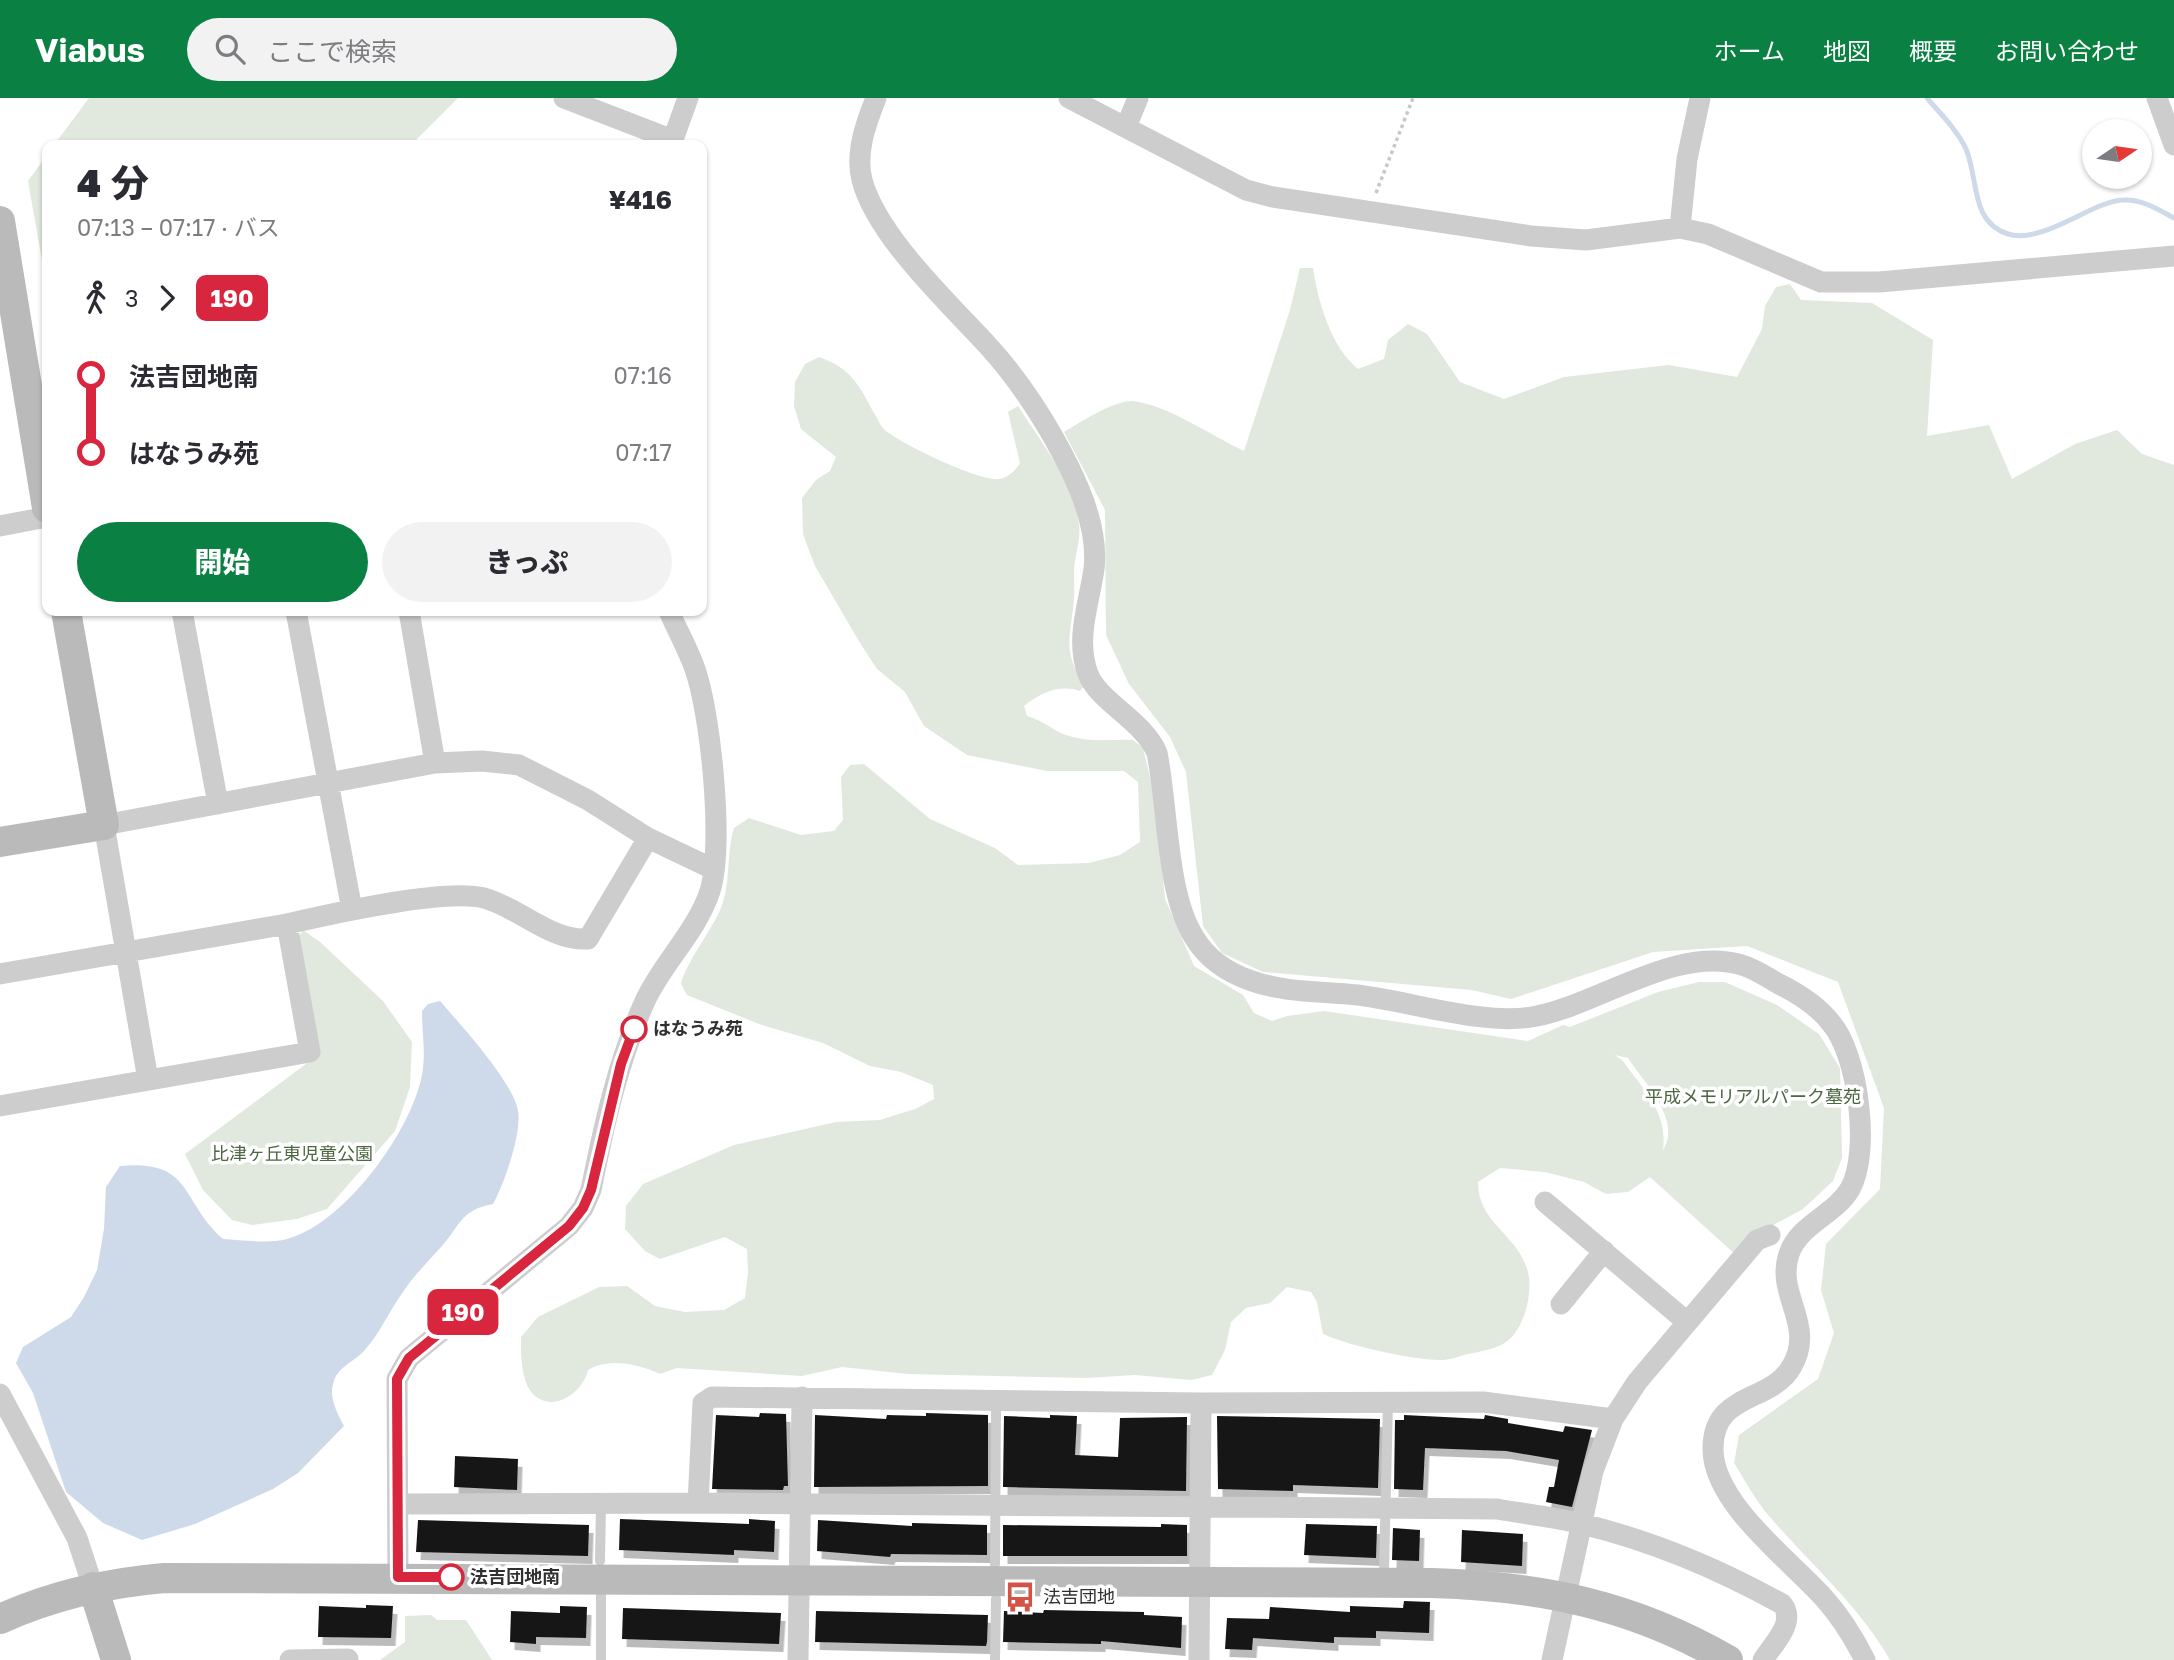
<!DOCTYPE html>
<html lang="ja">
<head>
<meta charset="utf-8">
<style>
	body { margin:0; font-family:"Golos Text","Noto Sans JP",sans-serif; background:#f2f2f3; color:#2b2b33; height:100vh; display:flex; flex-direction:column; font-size:26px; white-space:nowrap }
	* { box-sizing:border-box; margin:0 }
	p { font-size:23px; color:#7c7c81 }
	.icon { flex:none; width:38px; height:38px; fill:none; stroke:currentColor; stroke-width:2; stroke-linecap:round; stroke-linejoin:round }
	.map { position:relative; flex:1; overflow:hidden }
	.details { position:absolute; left:42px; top:42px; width:665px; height:476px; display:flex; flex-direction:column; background:#fff; border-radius:14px; box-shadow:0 2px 5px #0004 }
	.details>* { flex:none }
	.badge { padding:0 14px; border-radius:10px; font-size:24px; line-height:46px }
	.needle { width:46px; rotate:77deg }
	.buttons { position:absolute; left:2082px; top:21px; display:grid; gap:14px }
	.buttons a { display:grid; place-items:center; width:70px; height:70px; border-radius:50%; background:#fff; box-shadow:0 2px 5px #0004; font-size:35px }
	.map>.badge { position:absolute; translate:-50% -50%; box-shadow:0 0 0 4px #fff }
	.legs { display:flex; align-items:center; gap:10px; height:77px; padding:0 35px; font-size:23px }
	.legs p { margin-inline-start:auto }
	.headline { display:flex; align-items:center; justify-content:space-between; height:119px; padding:0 35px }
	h1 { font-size:38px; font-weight:800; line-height:52px }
	.action { display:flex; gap:14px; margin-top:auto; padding:14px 35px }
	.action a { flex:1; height:80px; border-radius:42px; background:#0b8043; color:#fff; font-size:28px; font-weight:800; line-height:80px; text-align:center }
	.action a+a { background:#f2f2f3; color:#2b2b33 }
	ul { padding:0 35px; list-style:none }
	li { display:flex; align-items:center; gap:24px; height:77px; font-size:26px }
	li i { display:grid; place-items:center; width:10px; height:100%; margin:0 9px; background:currentColor }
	li i::after { content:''; width:18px; height:18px; margin:-9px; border:5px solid; border-radius:50%; background:#fff }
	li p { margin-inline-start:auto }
	li:first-child i { background:linear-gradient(#0000 50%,currentColor 0) }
	li:last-child i { background:linear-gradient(currentColor 50%,#0000 0) }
	header { display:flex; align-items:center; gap:42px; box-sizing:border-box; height:98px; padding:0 35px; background:#0b8043; color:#fff }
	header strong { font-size:33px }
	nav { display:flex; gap:38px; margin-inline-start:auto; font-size:24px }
	.search { width:490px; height:63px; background:#f2f2f3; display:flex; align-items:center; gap:18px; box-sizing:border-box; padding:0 24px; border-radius:38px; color:#7c7c81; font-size:26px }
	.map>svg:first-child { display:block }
</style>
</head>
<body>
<header>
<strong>Viabus</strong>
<div class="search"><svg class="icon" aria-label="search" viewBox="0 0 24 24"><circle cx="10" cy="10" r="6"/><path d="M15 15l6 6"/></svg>ここで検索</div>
<nav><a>ホーム</a><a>地図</a><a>概要</a><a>お問い合わせ</a></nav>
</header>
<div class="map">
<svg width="2174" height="1562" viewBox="0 0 2174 1562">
	<defs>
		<filter id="shadow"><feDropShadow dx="4.5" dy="8" stdDeviation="0" flood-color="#0004"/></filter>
	</defs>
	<rect width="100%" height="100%" fill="#fff"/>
	<!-- green -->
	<path fill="#e1e8dd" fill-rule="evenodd" d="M89 0H458L411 47H54Z
		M47 57V191L28 83Z
		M1300 170H1313C1318 204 1331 249 1358 271L1384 261 1388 242 1408 226 1427 236 1460 284 1504 301 1564 279 1669 267 1737 279 1762 231 1765 208 1776 189 1790 186 1801 202 1872 205 1933 242 1927 338 1989 327 2012 381 2075 346 2117 332 2142 356 2174 367V1562H1890C1858 1506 1810 1466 1769 1418 1755 1402 1745 1382 1734 1365L1739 1337 1818 1281 1834 1235 1821 1192 1826 1146 1880 1091 1884 1010 1838 884 1747 848 1653 854 1511 901 1472 892 1263 874 1222 855 1203 828 1186 674 1170 639 1129 586 1106 537 1105 412 1064 334C1079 325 1116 301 1133 303 1170 308 1210 337 1244 353L1290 212Z
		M819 259C851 270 859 287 874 315 878 321 880 328 886 333 902 346 980 384 999 381 1009 379 1015 373 1020 365L1008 314 1018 308C1041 344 1069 378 1078 421 1082 436 1077 449 1075 463 1073 476 1075 488 1074 501 1071 538 1061 553 1085 587L1080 593C1058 586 1041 595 1024 608L1027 618C1045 623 1051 632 1066 637 1089 645 1110 641 1133 642L1143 650 1155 699 1165 801 1194 868 1243 897 1254 915 1272 923 1287 918 1324 913 1528 943 1563 927 1570 929 1658 894 1699 884H1725L1777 907 1819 936 1840 970 1842 1060 1833 1083 1803 1111 1775 1126 1737 1158 1650 1079 1628 1094 1606 1096 1584 1084 1545 1074 1500 1070 1478 1084C1478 1128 1522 1137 1529 1179 1532 1201 1522 1239 1499 1248 1489 1252 1478 1254 1468 1256 1460 1258 1450 1262 1442 1262 1413 1262 1349 1248 1323 1236L1317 1204 1311 1194 1287 1189 1270 1205 1246 1210 1231 1224 1225 1252 1212 1277 1191 1282 1135 1277 1085 1280 908 1276 842 1269 802 1278 677 1270 660 1276C639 1266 609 1259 588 1272 584 1291 559 1313 538 1300 520 1289 521 1256 521 1239L538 1219 599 1189 627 1188 655 1208 685 1214 724 1212 745 1200 748 1175 747 1151 725 1139 660 1161 645 1153 625 1131 626 1108 643 1086 734 1047 836 1024 880 1022 915 1011 934 1001 933 987 901 974 870 968 823 945 759 926 687 897 681 886C686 864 711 834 721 810 731 784 726 757 734 730L749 720 801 737 834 733 843 722 841 679 850 667 864 666 930 721 995 750 1018 767 1089 765 1120 757 1140 744 1138 684 1124 673H1047L967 657 924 628 905 594 877 571 860 545 815 468 803 436 802 400 816 382 830 373 836 359 801 331 794 308 795 284 805 266ZM1615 957 1628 960C1645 986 1682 1022 1663 1052 1668 1014 1644 993 1623 963Z
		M303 832 320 844 383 903 412 944 410 989 395 1033 327 1111 297 1121 252 1127 232 1122 203 1092 185 1056 318 957 298 840Z
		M431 1517 437 1522H466L492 1562H380L405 1544V1518Z"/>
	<!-- water -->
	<path fill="#cedae9" d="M440 903C460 926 514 985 518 1013 522 1035 504 1087 493 1106 460 1112 461 1127 441 1149 428 1164 414 1177 403 1194 389 1213 381 1234 364 1253 355 1263 338 1269 334 1283 328 1299 337 1314 344 1328L298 1375 273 1391 195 1426 142 1442 103 1425 66 1394 33 1295 16 1265 23 1249 71 1219 84 1199 97 1172 104 1131 106 1089 120 1068C193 1061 180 1103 223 1141 243 1142 267 1146 287 1141 344 1126 411 1034 422 977 426 956 422 935 422 913L428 906Z"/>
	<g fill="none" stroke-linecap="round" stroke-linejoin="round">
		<!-- stream -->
		<path stroke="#cedae9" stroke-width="5" d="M1927 0C1940 15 1957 32 1966 51 1979 82 1970 124 2008 136 2042 147 2094 102 2124 102 2142 101 2159 112 2174 120"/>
	</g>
	<!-- building -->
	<path fill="#171717" filter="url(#shadow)" d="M760 1315 786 1316 788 1388H784L783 1392 712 1391 716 1317 759 1319Z
		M926 1315 988 1317V1388L814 1389 815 1317 886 1321 887 1317 926 1318Z
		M1050 1317 1077 1318 1075 1357 1118 1359 1120 1320 1187 1319 1186 1393 1003 1389 1004 1318 1050 1320Z
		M1404 1317 1484 1321 1485 1317 1508 1321V1325L1563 1334 1565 1328 1592 1332 1572 1409 1546 1404 1549 1389H1554L1559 1362 1506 1353 1425 1350 1423 1392 1394 1391 1395 1322H1404Z
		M1217 1318 1380 1321 1378 1390 1293 1387V1393L1218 1391Z
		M455 1358 518 1361 517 1392 454 1389Z
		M620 1421 749 1426V1421L775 1423 774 1454 734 1452V1457L619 1452Z
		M418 1422 589 1427 588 1458 416 1454Z
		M818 1422 912 1428V1425L987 1427V1457L891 1456 890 1459 817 1453Z
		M1161 1426 1187 1427V1458H1003V1427L1161 1429Z
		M1306 1426 1377 1428 1376 1460 1304 1457Z
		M1393 1430 1420 1432 1419 1463 1392 1462Z
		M1462 1432 1523 1436 1522 1468 1461 1464Z
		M1404 1503 1430 1504 1429 1535 1376 1533V1540L1334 1539V1545L1253 1540 1252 1552 1225 1551 1227 1520 1269 1521 1270 1509 1350 1514V1508L1403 1510Z
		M366 1507 393 1508 391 1540 318 1539 319 1508 366 1510Z
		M560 1508 587 1509 586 1540 536 1539V1546L510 1544 511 1513 560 1515Z
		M623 1510 781 1515 779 1546 622 1541Z
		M1044 1512 1144 1514V1517L1182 1519 1181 1550 1101 1543V1546L1003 1544 1004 1513 1043 1515Z
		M816 1513 988 1517 987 1544 986 1548 815 1544Z"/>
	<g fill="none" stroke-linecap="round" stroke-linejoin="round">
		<!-- path -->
		<path stroke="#c7c7c7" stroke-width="3.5" stroke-dasharray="3.5 3.5" stroke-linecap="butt" d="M1376 95 1413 0"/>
		<!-- lane -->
		<path stroke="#cdcdcd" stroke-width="10" d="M600 1463 601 1406
			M995 1466 996 1302
			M1384 1473 1388 1304
			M601 1498V1562
			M995 1562 996 1501"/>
		<!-- street -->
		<path stroke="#cdcdcd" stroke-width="21" d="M564 0 673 42
			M876 0C866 25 855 55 862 82 877 139 951 207 990 250 1020 283 1049 328 1069 369 1084 399 1098 437 1094 471 1089 506 1075 541 1088 576 1099 604 1143 622 1157 655 1168 708 1166 795 1194 839 1207 861 1228 875 1252 883 1286 895 1321 893 1357 897 1410 903 1486 929 1537 918 1599 906 1677 847 1742 867 1755 871 1767 879 1779 886 1797 895 1818 908 1831 925 1858 956 1871 1054 1850 1091 1835 1117 1799 1126 1789 1156 1775 1197 1816 1226 1792 1268 1771 1306 1712 1293 1713 1352 1714 1406 1790 1462 1824 1500 1841 1519 1854 1540 1865 1562
			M1069 0 1246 92 1273 99 1531 138 1586 142 1680 130 1708 136 1821 184H1879L2174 158
			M2157 0 2174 47
			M1126 29 1138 0
			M671 47 688 0
			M1680 130 1687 61 1700 0
			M0 428 47 419
			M182 513 218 706
			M296 513 352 812
			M409 513 435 665
			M0 876 287 826
			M148 982 104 727 435 665 482 663 519 667 588 702 648 740 713 771
			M0 1008 310 954 287 826C331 816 444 790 484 800 520 810 550 843 588 841L648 740
			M1545 1104 1687 1224
			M1561 1206 1604 1153
			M0 1296 77 1440 93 1489
			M698 1405 1497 1411C1525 1416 1554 1419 1582 1426 1653 1443 1719 1471 1782 1506 1797 1524 1773 1546 1763 1562
			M398 1406 698 1405 703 1305 712 1299 1201 1305
			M398 1479 397 1281 409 1260 569 1128 583 1110 591 1092C604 1027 618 963 645 903 663 864 696 835 710 793 724 747 711 617 695 571 688 551 677 532 669 513
			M290 1562 348 1561
			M798 1562 802 1299
			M1199 1562 1201 1305 1483 1304 1613 1321
			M1552 1562 1593 1373 1613 1321 1637 1284 1757 1142 1770 1137"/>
		<!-- secondary -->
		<path stroke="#bababa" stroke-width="30" d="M0 123 47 410
			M0 744 104 727 66 513
			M93 1489 116 1562
			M0 1521C53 1497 106 1485 164 1480L1432 1485C1540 1488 1633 1507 1728 1562"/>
	</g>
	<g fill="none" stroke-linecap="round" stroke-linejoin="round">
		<!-- line-1 casing -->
		<g stroke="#fff" stroke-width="16">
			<path id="line-1" d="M451 1479H398L397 1281 409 1260 569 1128 583 1110 591 1092 621 966 634 931"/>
		</g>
		<!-- line-1 -->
		<use href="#line-1" stroke="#d7263d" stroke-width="10"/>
	</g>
	<!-- icons -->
	<defs>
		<g id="bus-bare" transform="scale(2.415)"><path d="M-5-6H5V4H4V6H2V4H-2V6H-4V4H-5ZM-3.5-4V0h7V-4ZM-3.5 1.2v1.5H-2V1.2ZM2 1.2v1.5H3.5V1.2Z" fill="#d35346" stroke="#fff" stroke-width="2.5" paint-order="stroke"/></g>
	</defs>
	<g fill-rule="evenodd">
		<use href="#bus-bare" x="1020" y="1499"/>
	</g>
	<!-- markers -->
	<g fill="#fff" stroke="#d7263d" stroke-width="3.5">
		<circle cx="634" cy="931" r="12"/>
		<circle cx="451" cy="1479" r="12"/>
	</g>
	<g text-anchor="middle" stroke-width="7" stroke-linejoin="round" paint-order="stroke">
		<!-- stop labels -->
		<g font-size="18" font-weight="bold" fill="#303030" stroke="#fff" text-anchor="start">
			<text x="653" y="937">はなうみ苑</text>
			<text x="470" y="1485">法吉団地南</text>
		</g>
		<!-- park labels -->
		<g font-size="18" fill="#4d6742" stroke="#fff">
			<text x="1753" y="1005">平成メモリアルパーク墓苑</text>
			<text x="292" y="1062">比津ヶ丘東児童公園</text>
		</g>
		<!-- poi labels -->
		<g font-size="18" fill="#303030" stroke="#fff" text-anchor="start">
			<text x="1043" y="1505">法吉団地</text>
		</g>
	</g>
</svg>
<div class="buttons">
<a><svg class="needle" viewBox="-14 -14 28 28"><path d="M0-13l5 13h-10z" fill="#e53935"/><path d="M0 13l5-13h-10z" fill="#7c7c81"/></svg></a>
</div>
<b class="badge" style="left:463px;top:1214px;background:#d7263d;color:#fff">190</b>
<section class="details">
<div class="headline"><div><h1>4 分</h1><p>07:13 – 07:17 · バス</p></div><b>¥416</b></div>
<div class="legs"><svg class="icon" aria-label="walk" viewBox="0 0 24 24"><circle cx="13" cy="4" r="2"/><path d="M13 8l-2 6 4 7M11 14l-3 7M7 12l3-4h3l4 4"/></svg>3<svg class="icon" aria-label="forward" viewBox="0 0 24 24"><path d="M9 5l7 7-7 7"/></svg><b class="badge" style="background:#d7263d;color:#fff">190</b></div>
<ul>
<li><i style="color:#d7263d"></i><b>法吉団地南</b><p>07:16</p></li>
<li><i style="color:#d7263d"></i><b>はなうみ苑</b><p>07:17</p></li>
</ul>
<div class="action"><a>開始</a><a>きっぷ</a></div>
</section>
</div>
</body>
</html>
